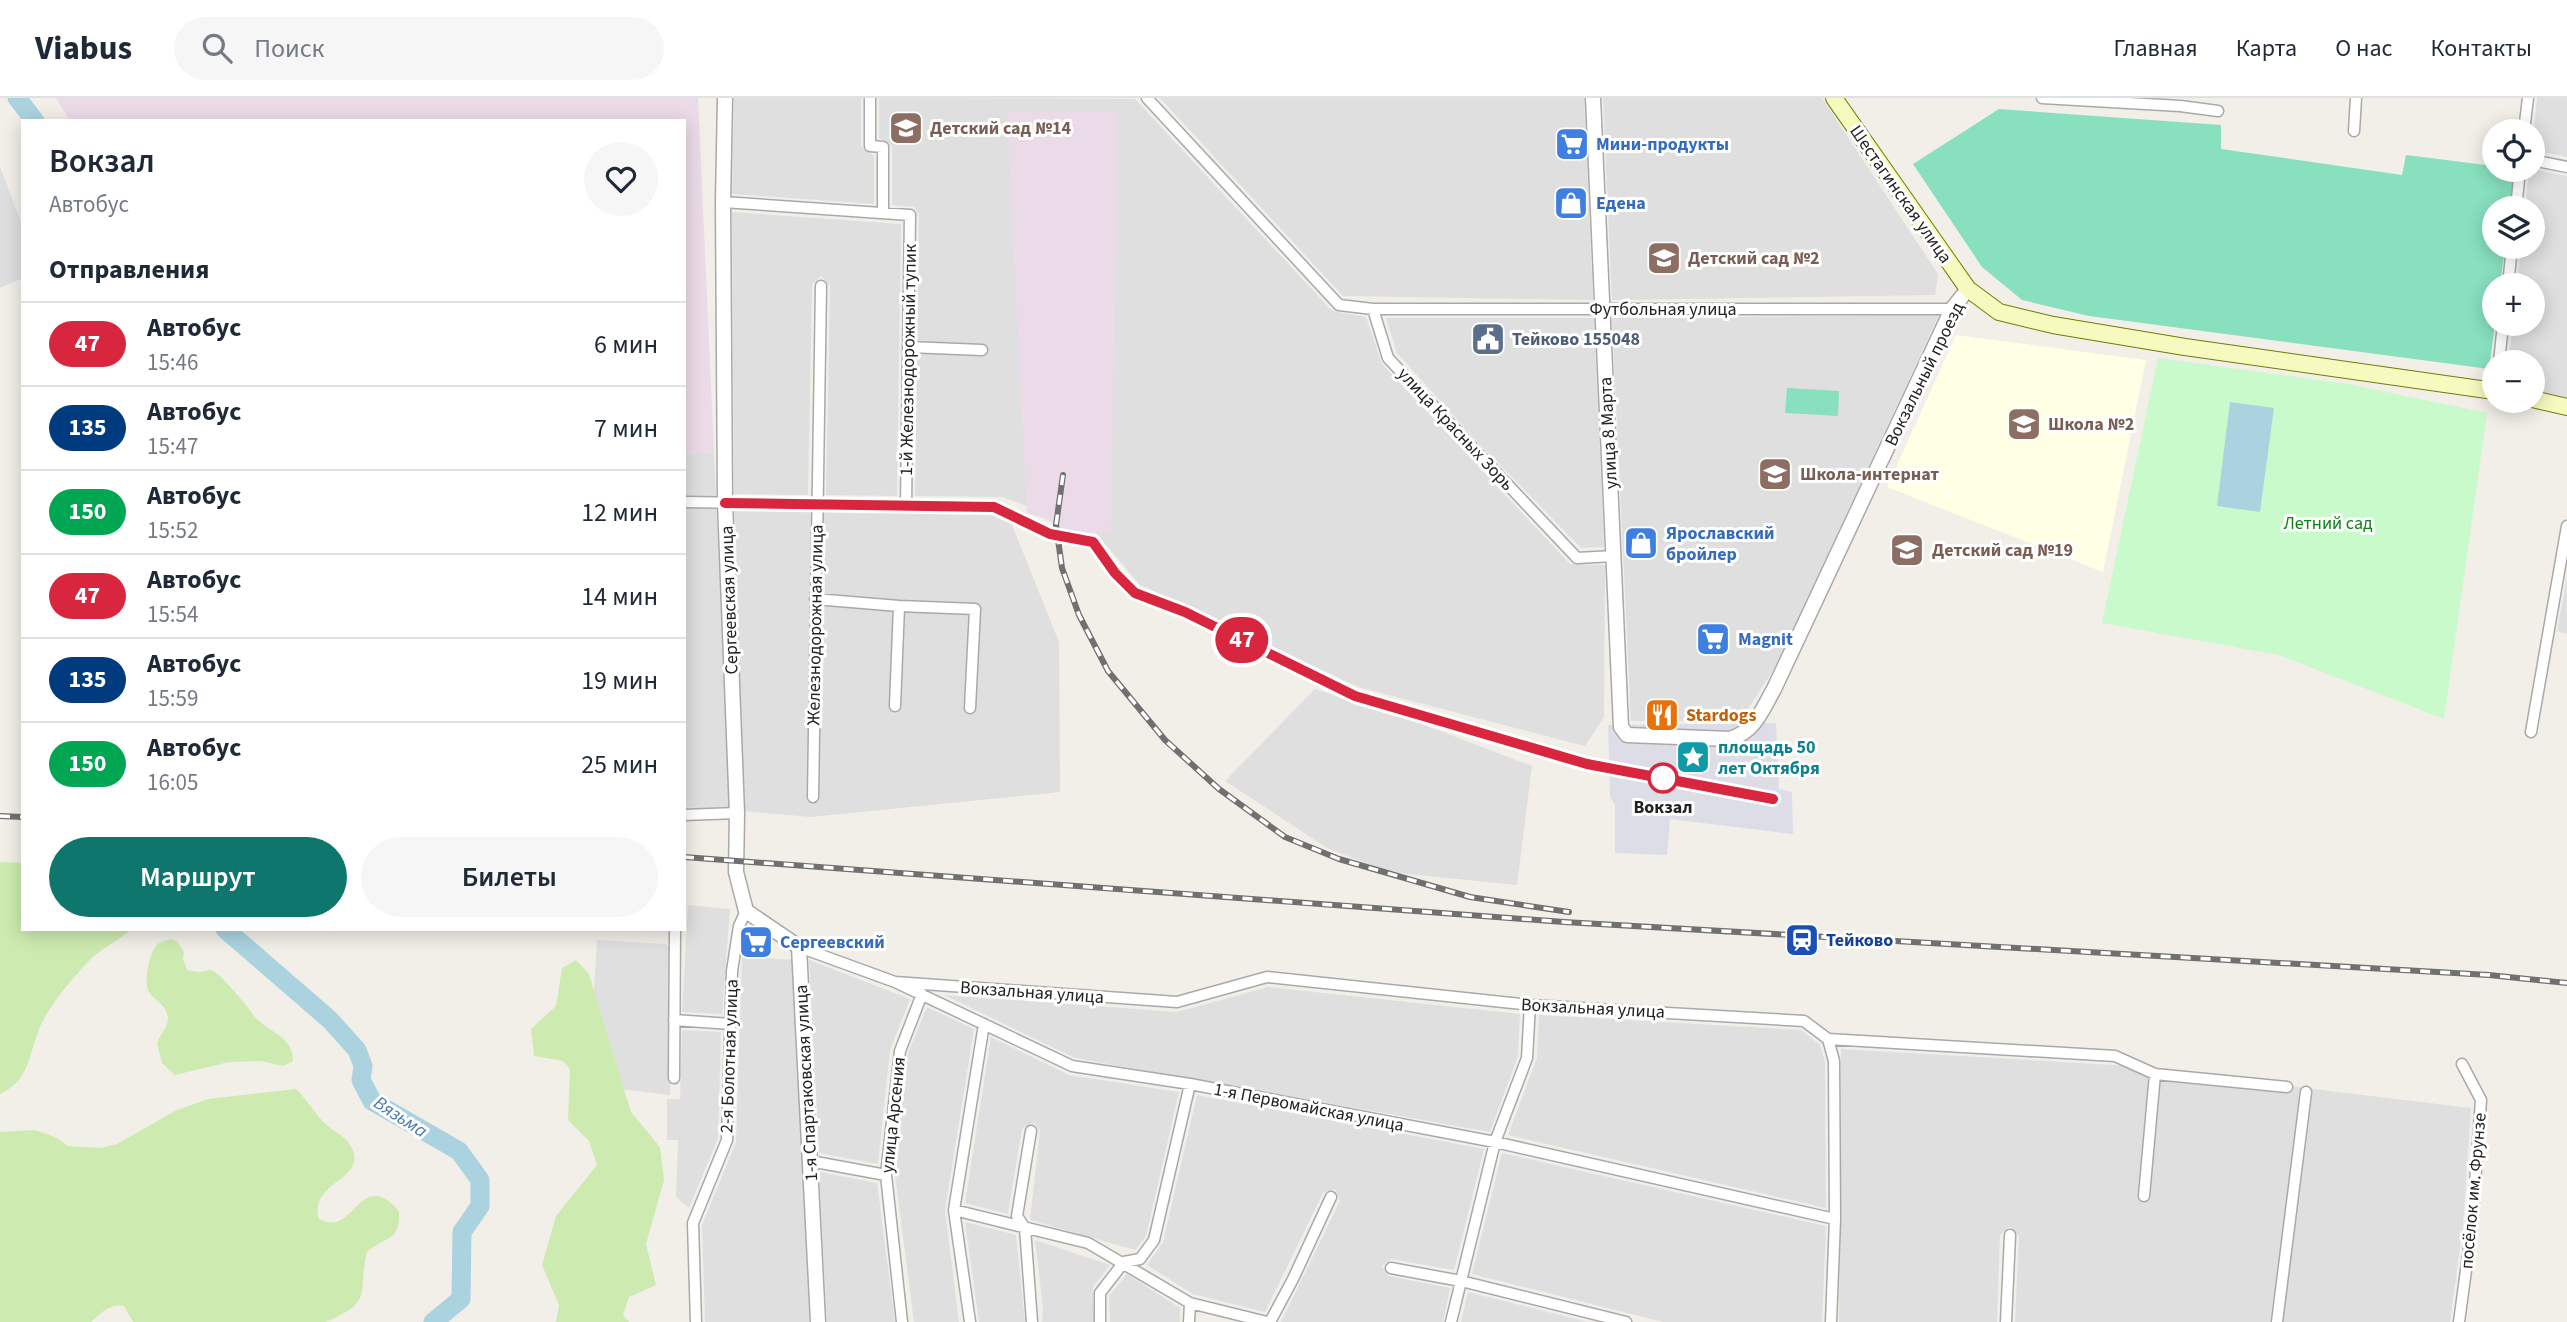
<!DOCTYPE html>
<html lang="ru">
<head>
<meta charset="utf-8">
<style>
	body { margin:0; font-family:"Source Sans 3",sans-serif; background:#f6f6f7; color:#1f2937; height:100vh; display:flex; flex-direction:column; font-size:26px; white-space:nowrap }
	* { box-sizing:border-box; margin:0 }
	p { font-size:23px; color:#747a83 }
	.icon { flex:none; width:38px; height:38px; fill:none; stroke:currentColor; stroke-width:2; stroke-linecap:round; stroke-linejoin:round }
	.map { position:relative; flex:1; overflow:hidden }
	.details { position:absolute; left:21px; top:21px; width:665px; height:812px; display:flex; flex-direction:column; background:#fff; border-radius:0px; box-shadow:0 4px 18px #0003 }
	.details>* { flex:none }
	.badge { padding:0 14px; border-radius:23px; font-size:24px; line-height:46px }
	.buttons { position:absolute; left:2482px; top:21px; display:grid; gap:14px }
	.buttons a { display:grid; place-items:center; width:63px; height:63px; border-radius:50%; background:#fff; box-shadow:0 4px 18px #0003; font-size:35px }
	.map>.badge { position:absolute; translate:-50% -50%; box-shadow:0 0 0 4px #fff }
	h2 { padding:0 28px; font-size:26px; line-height:63px }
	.round { display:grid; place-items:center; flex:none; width:74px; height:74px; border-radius:37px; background:#f6f6f7 }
	.head { display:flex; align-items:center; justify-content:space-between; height:119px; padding:0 28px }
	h1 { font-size:33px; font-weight:600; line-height:52px }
	.cta { display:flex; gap:14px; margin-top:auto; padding:14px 28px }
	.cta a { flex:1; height:80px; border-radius:42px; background:#0f766e; color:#fff; font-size:28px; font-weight:600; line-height:80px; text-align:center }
	.cta a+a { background:#f6f6f7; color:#1f2937 }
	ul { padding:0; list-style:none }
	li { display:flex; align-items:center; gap:21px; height:84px; padding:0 28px; border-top:2px solid #e0e1e3 }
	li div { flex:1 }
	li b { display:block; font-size:26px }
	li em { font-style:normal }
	li .badge { min-width:77px; font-weight:700; text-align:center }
	header { display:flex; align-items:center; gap:42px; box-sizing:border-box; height:98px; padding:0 35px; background:#fff; border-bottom:2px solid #e0e1e3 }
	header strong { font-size:33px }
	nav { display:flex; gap:38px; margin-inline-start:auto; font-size:24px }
	.search { width:490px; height:63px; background:#f6f6f7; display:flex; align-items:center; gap:18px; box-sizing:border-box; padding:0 24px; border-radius:38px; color:#747a83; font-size:26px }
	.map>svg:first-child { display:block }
</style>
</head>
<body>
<header>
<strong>Viabus</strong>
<div class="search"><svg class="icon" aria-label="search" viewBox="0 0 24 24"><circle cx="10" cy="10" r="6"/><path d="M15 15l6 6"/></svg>Поиск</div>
<nav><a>Главная</a><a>Карта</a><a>О нас</a><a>Контакты</a></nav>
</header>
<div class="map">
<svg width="2567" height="1224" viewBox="0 0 2567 1224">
	<rect width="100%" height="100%" fill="#f2efe9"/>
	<!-- residential -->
	<path fill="#e0dfdf" d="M734 0H861V48L874 58V106L732 96Z
		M879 0 1135 1 1332 213 1366 219 1382 266 1570 466 1605 467 1604 619 1585 648 1358 589 1140 487 1096 435 1003 399 915 398 919 117 914 109 892 107V48L879 40Z
		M1584 0 1593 202 1343 198 1160 0Z
		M1603 0H1822L1938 176 1935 197 1612 202Z
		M2537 0H2567V59L2532 52Z
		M0 69 23 129V180L0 190Z
		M2532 71 2567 78V300L2532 292V264H2508L2513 226H2532V187H2517L2521 149H2532V110H2525L2529 72Z
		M732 114 901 126 897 398 826 397 830 188 821 178 812 187 808 397 734 396Z
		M1939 217 1774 571 1740 623H1631L1612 220Z
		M1386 220H1594L1604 449 1581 450 1471 337 1397 255Z
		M714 354 730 713 684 709V356Z
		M734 408 992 413 1012 427 1059 544 1060 694 811 719 742 713Z
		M2567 479V536L2557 533Z
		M1315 591 1409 621 1532 668 1517 787 1388 774 1327 750 1225 683Z
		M688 807 730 811 722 916 682 914Z
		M597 842 665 846 672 851 670 997 588 987Z
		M742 859 797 862 809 1224H705L702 1127 736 1044Z
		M809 862 910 901 890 952 878 1066 819 1055Z
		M1268 889 1520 916 1518 958 1490 1034 1075 960 944 897 1177 914Z
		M927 909 974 931 945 1112 959 1224H914L895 1077 908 955Z
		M1539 917 1801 932 1820 947 1825 964 1826 1110 1508 1037 1537 960Z
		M682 932 721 934 718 1040 689 1110 676 1099 678 1042H667V1001H680Z
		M991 939 1069 977 1179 994 1146 1138 1135 1152 1030 1122 1040 1033 1034 1025 1022 1030 1008 1116 965 1105Z
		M1841 951 2114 967 2471 1010 2463 1127 2450 1224H2015L2019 1138 2010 1128 2000 1137 1997 1224H1839Z
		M1197 997 1484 1051 1454 1172 1391 1161 1382 1168 1388 1178 1450 1190 1443 1224H1281L1340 1103 1335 1091 1323 1095 1265 1214 1193 1196 1147 1167 1163 1144Z
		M1502 1055 1826 1128 1822 1224H1663L1472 1176Z
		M819 1074 877 1085 895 1224H827Z
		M965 1124 1016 1137 1025 1224H979Z
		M1035 1142 1110 1167 1093 1189 1094 1224H1042L1043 1209Z
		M1127 1176 1180 1210V1224H1110L1109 1198Z
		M1468 1194 1588 1224H1461Z"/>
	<!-- industrial -->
	<path fill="#ebdbe8" d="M56 0H698L714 354 684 356V23H70Z
		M1007 13H1117L1111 436 1068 434 1044 420 1027 415Z"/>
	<!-- education -->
	<path fill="#ffffe5" d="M1956 237 2146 262 2103 474 1887 389Z"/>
	<!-- grass -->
	<path fill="#cdebb0" d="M0 764 23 765V831H132C118 843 100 851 88 864 71 882 50 906 40 929 28 957 31 981 0 996Z
		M171 841 177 843 184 854 183 861 187 872 197 874 212 872 219 877C232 890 244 904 255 919 267 933 294 939 293 963L283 968 262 963 229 964 175 977 162 965 157 945C160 936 168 930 168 920 166 906 156 904 149 894 143 886 149 855 156 848 161 843 165 843 171 841Z
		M576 862 589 876 631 1014 660 1049 664 1082 646 1146 656 1187 629 1199 623 1217 629 1224H556L559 1207 542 1167 556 1118 597 1067 589 1043 568 1022 570 971 563 963 534 958 531 931 556 908 562 870Z
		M296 991C308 1002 315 1017 328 1028 338 1036 350 1041 354 1055 361 1083 308 1086 319 1121 355 1141 359 1067 399 1113 401 1143 386 1138 367 1154 357 1196 375 1203 326 1224H133L124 1208C110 1205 101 1215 91 1224H0V1034L35 1032 57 1040 68 1048 101 1050 117 1046 175 1013 208 1001Z"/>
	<!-- park -->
	<path fill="#c8facc" d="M2158 260 2348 286 2487 315 2444 621 2279 557 2102 525Z"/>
	<!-- pitch -->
	<path fill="#88e0be" d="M1999 11 2221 27V51L2402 77 2406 57 2494 68V72H2514L2510 110H2494V149H2505L2500 187H2494L2495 226 2489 271 2089 218 2022 202 1982 169 1913 66Z
		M1787 290 1839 293 1838 318 1785 315Z"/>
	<!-- plaza -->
	<path fill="#dddde8" d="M1776 625 1779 691 1792 694 1793 736 1670 721 1667 757 1615 755V707L1610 699 1608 627Z"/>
	<!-- water -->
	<path fill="#aad3df" d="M2230 304 2274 310 2260 414 2217 408Z"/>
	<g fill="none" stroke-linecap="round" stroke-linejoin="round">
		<!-- river -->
		<path stroke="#aad3df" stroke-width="19" d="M17 0 35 23
			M225 831 330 922 357 952 363 968 361 982 372 1003 459 1053 480 1082V1108L462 1134 461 1201 433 1224"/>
		<!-- minor casing -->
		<g stroke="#a9a9a9" stroke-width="13">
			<path id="minor" d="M870 0V48L883 49V115
				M1147 0 1339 207 1373 211 1388 260 1577 460 1614 458
				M2042 0 2180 8 2218 13
				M2354 33 2356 0
				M2524 33 2528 0
				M2532 62 2567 69
				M723 104 910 117 906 407
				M2516 110 2520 72
				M2508 187 2512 149
				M1373 211H1952
				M908 249 982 252
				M2499 264 2503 226
				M684 404 994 409 1050 436 1092 444 1115 475 1135 495 1181 512 1355 598 1587 666 1773 701
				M815 501 899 508 975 511 970 610
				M895 608 899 508
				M2531 634 2567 428
				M813 699 821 188
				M684 717 737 715
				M799 849 895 884 1072 968 1190 986 1495 1044 1835 1121
				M895 884 1177 904 1267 879 1530 907 1804 923 1828 941 2115 958 2155 976 2287 989
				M674 922 731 926
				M1828 941 1834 963 1835 1121 1831 1224
				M674 980 675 831
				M1031 1033 1017 1118 1025 1130 1032 1224
				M810 1063 886 1077
				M2144 1098 2155 976
				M954 1112 1088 1145 1190 1205 1267 1224
				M1391 1170 1461 1183 1626 1224
				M696 1224 693 1125 727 1042 732 873 739 828 746 813
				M902 1224 886 1077 900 953 922 896
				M970 1224 954 1112 984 926
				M1100 1224V1195L1124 1164 1140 1161 1154 1142 1190 986
				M1189 1224 1190 1205
				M1270 1224 1293 1181 1331 1099
				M1451 1224 1495 1044 1527 960 1530 907
				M2006 1224 2010 1137
				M2277 1224 2306 994
				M2459 1224 2472 1128 2481 1002 2462 966"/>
		</g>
		<!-- tertiary casing -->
		<g stroke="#a9a9a9" stroke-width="17">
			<path id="tertiary" d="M725 0 723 104 725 405 737 715 736 774 746 813 799 849 818 1224
				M1593 0 1621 629 1627 637 1730 641C1755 633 1762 612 1774 591L1952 211 1968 191"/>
		</g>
		<!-- secondary casing -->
		<g stroke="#707d05" stroke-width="18">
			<path id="secondary" d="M1834 0 1968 191 1999 214 2053 227 2185 249 2494 293
				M2532 301 2567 309"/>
		</g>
		<!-- minor -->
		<use href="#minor" stroke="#fff" stroke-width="10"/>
		<!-- tertiary -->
		<use href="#tertiary" stroke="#fff" stroke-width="14"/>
		<!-- secondary -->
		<use href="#secondary" stroke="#f7fabf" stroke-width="16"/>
		<!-- rail casing -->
		<g stroke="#707070" stroke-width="6">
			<path id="rail" d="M1063 377 1056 427 1062 470 1079 517 1108 573 1165 642 1219 691 1285 739 1339 761 1470 799 1569 814
				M0 718 23 719
				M684 759 1564 824 2489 877 2567 885"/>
		</g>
		<!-- rail -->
		<use href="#rail" stroke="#fff" stroke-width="3.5" stroke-dasharray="10" stroke-linecap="butt"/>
	</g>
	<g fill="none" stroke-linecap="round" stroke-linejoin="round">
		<!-- line casing -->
		<g stroke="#fff" stroke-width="16">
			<path id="line" d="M725 405 994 409 1050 436 1093 444 1115 475 1135 495 1185 514 1355 598 1587 666 1773 701"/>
		</g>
		<!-- line -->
		<use href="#line" stroke="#d7263d" stroke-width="10"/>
	</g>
	<!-- icons -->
	<defs>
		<g id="school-square" transform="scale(1.75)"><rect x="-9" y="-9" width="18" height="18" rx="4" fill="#8d6e63" stroke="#fff"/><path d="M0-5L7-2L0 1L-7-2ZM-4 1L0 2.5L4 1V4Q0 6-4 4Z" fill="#fff"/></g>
		<g id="supermarket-square" transform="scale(1.75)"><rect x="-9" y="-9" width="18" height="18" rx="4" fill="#3f7fe0" stroke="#fff"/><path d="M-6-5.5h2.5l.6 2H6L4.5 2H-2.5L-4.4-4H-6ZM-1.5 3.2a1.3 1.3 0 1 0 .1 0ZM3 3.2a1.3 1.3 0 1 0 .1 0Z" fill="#fff"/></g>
		<g id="shop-square" transform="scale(1.75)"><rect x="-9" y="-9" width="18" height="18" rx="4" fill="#3f7fe0" stroke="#fff"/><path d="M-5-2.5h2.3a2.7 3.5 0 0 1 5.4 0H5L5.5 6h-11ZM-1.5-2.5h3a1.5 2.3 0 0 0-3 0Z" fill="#fff"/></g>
		<g id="civic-square" transform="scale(1.75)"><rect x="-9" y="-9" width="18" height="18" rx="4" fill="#5c6f8a" stroke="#fff"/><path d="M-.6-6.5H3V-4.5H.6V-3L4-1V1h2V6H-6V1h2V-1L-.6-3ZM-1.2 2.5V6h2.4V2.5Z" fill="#fff"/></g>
		<g id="restaurant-square" transform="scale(1.75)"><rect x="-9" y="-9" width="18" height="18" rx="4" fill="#e8710a" stroke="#fff"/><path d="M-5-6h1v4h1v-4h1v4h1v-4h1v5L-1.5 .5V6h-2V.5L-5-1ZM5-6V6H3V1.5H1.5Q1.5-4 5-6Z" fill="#fff"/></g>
		<g id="sight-square" transform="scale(1.75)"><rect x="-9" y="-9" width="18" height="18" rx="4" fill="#0f9aa8" stroke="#fff"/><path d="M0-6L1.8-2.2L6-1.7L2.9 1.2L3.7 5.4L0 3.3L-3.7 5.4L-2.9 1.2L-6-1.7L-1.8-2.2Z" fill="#fff"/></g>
		<g id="station-square" transform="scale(1.75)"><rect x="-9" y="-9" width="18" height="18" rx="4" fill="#1a4fb4" stroke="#fff"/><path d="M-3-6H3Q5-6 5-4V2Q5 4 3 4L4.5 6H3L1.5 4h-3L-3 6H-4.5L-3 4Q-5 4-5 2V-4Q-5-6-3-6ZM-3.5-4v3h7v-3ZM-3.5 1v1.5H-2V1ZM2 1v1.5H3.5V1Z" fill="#fff"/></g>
	</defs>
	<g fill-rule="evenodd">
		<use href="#school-square" x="906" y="30"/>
		<use href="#supermarket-square" x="1572" y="46"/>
		<use href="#shop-square" x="1571" y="105"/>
		<use href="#school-square" x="1664" y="160"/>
		<use href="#civic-square" x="1488" y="241"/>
		<use href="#school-square" x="2024" y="326"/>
		<use href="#school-square" x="1775" y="376"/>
		<use href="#shop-square" x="1641" y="445"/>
		<use href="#school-square" x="1907" y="452"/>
		<use href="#supermarket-square" x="1713" y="541"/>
		<use href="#restaurant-square" x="1662" y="617"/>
		<use href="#sight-square" x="1693" y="659"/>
		<use href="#station-square" x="1802" y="842"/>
		<use href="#supermarket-square" x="756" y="844"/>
	</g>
	<!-- markers -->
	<circle fill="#fff" stroke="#d7263d" stroke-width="3.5" cx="1663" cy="680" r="14"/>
	<g text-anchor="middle" stroke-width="6" stroke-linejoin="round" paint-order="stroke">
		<!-- education labels -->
		<g font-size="18" font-weight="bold" fill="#785e54" stroke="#fff" text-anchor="start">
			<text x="930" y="36">Детский сад №14</text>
			<text x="1688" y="166">Детский сад №2</text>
			<text x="2048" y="332">Школа №2</text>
			<text x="1800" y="382">Школа-интернат</text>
			<text x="1932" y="458">Детский сад №19</text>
		</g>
		<!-- shop labels -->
		<g font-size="18" font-weight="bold" fill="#366cbe" stroke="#fff" text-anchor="start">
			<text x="1596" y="52">Мини-продукты</text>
			<text x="1596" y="111">Едена</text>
			<text x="1666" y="441">Ярославский<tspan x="1666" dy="21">бройлер</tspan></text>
			<text x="1738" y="547">Magnit</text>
			<text x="780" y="850">Сергеевский</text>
		</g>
		<!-- street labels -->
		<g font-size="18" fill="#222" stroke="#fff">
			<text transform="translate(1901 96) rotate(55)" y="6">Шестагинская улица</text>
			<text x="1663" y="217">Футбольная улица</text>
			<text transform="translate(908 262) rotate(-89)" y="6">1-й Железнодорожный тупик</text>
			<text transform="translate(1924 276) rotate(-64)" y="6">Вокзальный проезд</text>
			<text transform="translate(1456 331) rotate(47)" y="6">улица Красных Зорь</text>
			<text transform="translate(1608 335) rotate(-93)" y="6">улица 8 Марта</text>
			<text transform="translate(729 502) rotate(-92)" y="6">Сергеевская улица</text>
			<text transform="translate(815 527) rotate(-89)" y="6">Железнодорожная улица</text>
			<text transform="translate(1032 894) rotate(4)" y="6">Вокзальная улица</text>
			<text transform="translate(1593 910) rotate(3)" y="6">Вокзальная улица</text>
			<text transform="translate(729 958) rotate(-88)" y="6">2-я Болотная улица</text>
			<text transform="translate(806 985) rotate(-93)" y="6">1-я Спартаковская улица</text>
			<text transform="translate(1309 1009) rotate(11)" y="6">1-я Первомайская улица</text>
			<text transform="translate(893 1017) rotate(-84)" y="6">улица Арсения</text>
			<text transform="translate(2473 1093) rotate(-85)" y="6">посёлок им. Фрунзе</text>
		</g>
		<!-- service labels -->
		<g font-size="18" font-weight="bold" fill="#4e5e75" stroke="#fff" text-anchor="start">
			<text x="1512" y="247">Тейково 155048</text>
		</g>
		<!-- park labels -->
		<g font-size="18" fill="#0c8416" stroke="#fff">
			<text x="2328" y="431">Летний сад</text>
		</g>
		<!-- food labels -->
		<g font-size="18" font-weight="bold" fill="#c56008" stroke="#fff" text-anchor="start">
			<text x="1686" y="623">Stardogs</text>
		</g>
		<!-- culture labels -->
		<g font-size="18" font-weight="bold" fill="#0d838f" stroke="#fff" text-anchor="start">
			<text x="1718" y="655">площадь 50<tspan x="1718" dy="21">лет Октября</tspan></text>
		</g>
		<!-- stop labels -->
		<g font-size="18" font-weight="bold" fill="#222" stroke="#fff">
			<text x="1663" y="715">Вокзал</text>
		</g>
		<!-- transit labels -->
		<g font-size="18" font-weight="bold" fill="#164399" stroke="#fff" text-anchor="start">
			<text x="1826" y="848">Тейково</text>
		</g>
		<!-- water labels -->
		<g font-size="19" font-style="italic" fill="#4a7aab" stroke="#fff">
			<text transform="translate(401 1018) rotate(33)" y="7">Вязьма</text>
		</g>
	</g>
</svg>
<div class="buttons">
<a><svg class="icon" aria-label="locate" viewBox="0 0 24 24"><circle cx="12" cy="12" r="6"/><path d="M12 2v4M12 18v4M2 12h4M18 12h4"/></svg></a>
<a><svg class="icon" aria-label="layers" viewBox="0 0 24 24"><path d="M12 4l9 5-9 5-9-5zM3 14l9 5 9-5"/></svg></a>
<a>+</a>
<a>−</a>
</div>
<b class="badge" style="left:1242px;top:542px;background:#d7263d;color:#fff">47</b>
<section class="details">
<div class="head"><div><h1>Вокзал</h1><p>Автобус</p></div><a class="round"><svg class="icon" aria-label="heart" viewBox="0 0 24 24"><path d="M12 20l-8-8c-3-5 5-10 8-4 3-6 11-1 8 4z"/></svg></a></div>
<h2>Отправления</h2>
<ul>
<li><span class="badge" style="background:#d7263d;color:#fff">47</span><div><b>Автобус</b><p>15:46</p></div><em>6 мин</em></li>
<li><span class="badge" style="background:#003b80;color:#fff">135</span><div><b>Автобус</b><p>15:47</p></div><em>7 мин</em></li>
<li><span class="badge" style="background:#00a651;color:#fff">150</span><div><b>Автобус</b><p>15:52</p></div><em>12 мин</em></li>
<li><span class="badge" style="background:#d7263d;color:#fff">47</span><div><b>Автобус</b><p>15:54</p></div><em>14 мин</em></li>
<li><span class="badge" style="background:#003b80;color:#fff">135</span><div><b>Автобус</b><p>15:59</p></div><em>19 мин</em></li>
<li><span class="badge" style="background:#00a651;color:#fff">150</span><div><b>Автобус</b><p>16:05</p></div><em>25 мин</em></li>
</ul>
<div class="cta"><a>Маршрут</a><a>Билеты</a></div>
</section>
</div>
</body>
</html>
